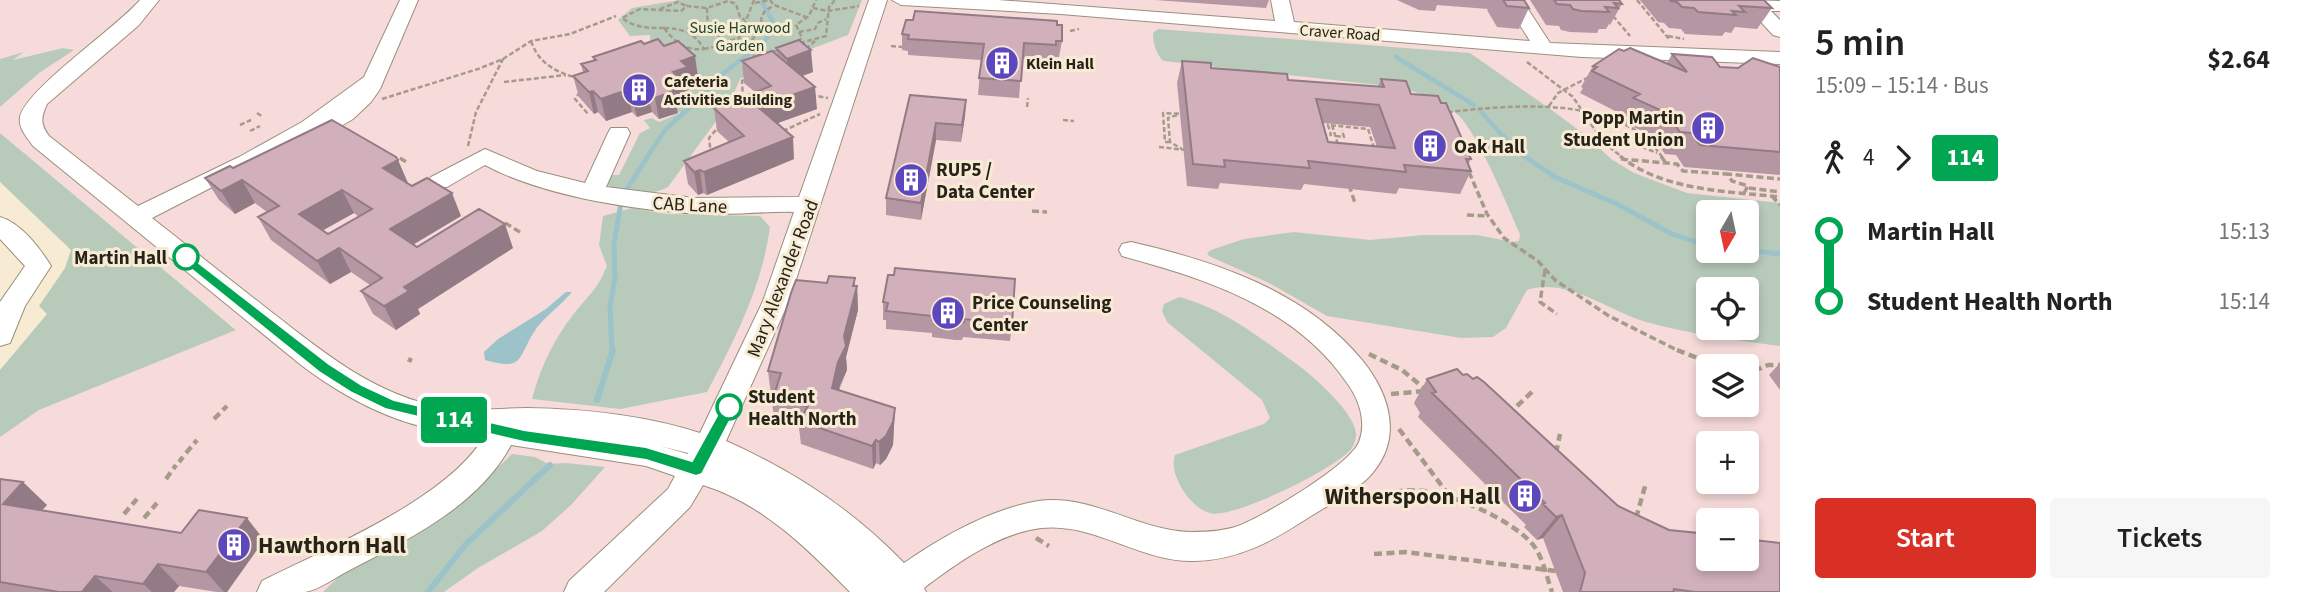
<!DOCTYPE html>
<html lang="en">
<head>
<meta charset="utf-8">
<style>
	body { margin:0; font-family:"Source Sans 3",sans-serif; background:#f6f6f6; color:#222; height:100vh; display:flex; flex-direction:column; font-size:26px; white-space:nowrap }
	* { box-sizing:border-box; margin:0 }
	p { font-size:23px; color:#767676 }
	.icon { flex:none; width:38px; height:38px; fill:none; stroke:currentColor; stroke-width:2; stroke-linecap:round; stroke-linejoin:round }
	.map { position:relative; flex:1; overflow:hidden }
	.panel { display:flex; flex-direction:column; background:#fff; width:525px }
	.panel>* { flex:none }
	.badge { padding:0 14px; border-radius:5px; font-size:24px; line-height:46px }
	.needle { width:46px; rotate:189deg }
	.fabs { position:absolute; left:1696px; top:200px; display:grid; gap:14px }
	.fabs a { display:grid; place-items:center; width:63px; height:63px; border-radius:7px; background:#fff; box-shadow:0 4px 10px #0003; font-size:35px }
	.map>.badge { position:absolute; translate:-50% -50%; box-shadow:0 0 0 4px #fff }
	.legs { display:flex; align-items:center; gap:10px; height:77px; padding:0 35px; font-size:23px }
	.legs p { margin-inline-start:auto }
	.overview { display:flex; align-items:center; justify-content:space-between; height:119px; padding:0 35px }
	h1 { font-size:38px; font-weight:600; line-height:52px }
	.action { display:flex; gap:14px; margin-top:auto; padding:14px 35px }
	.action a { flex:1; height:80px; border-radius:7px; background:#d93025; color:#fff; font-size:28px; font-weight:600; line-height:80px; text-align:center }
	.action a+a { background:#f6f6f6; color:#222 }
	ul { padding:0 35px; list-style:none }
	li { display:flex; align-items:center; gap:24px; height:70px; font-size:26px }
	li i { display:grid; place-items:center; width:10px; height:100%; margin:0 9px; background:currentColor }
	li i::after { content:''; width:18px; height:18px; margin:-9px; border:5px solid; border-radius:50%; background:#fff }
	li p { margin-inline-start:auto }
	li:first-child i { background:linear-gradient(#0000 50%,currentColor 0) }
	li:last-child i { background:linear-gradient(currentColor 50%,#0000 0) }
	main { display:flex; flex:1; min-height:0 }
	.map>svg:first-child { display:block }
</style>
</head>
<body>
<main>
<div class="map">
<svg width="1780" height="592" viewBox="0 0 1780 592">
	<rect width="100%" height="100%" fill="#f8ebd3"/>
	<!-- education -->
	<path fill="#f6dbda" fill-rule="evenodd" d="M0 0H1780V592H0V426L236 329 0 133ZM1708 212H1746V250H1708ZM1708 289H1746V327H1708ZM1708 366H1746V404H1708ZM1708 443H1746V481H1708ZM1708 520H1746V558H1708Z"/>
	<!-- green -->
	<path fill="#b8cbbb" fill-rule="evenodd" d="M679 0H862L848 35 750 72 740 79 730 102 668 187C651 196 624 197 608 185L609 175H619L640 133 650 128 644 120 652 118 659 122 680 113 673 106 687 101 680 94 694 89 687 83 700 77 682 61 650 56V35L630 36 618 20 632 8Z
		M1158 29 1470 53 1553 111 1588 137 1611 159 1634 173 1687 193 1780 203V346C1735 340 1690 334 1646 322 1608 311 1567 277 1527 290L1506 328 1493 337 1461 338 1327 316 1269 283 1209 256 1207 253 1211 250 1244 239 1294 232 1370 240 1424 235H1477L1513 242 1519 241 1520 234C1508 207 1477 131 1457 114 1436 97 1414 90 1388 86L1163 61C1156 53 1153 44 1153 33ZM1708 212H1746V250H1708ZM1708 289H1746V327H1708Z
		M63 48 74 50 39 73 0 107V59L24 52 13 60Z
		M0 133 236 330 39 410 0 437V370L47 314 39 306 65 268 71 250 0 182Z
		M632 208 667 214 760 216 770 227C762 287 735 339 707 392L620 409 532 399C540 369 553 340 573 315 589 294 596 292 607 266L599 245 603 216Z
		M1179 297C1223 308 1262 339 1298 365 1314 377 1354 412 1356 433 1357 436 1354 445 1352 448 1339 467 1232 520 1210 513 1190 508 1168 474 1175 455L1264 424 1270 418 1262 400 1167 322 1162 311 1164 304Z
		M512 454 535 457 548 464 566 463 605 467 571 505 542 531 478 568 444 592H323L351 565 492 473Z"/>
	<!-- water -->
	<path fill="#9cc2ca" d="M566 292H572C561 306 543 317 534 332 517 359 524 371 485 360L484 352 498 339 546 309Z"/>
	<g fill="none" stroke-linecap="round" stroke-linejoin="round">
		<!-- stream-far2 -->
		<path stroke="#9cc2ca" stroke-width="4.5" d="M1396 57 1474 105
			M1481 112 1516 150 1527 157
			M647 157 665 130 713 86 717 78 764 42 775 26 762 2 765 0"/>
		<!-- stream-far1 -->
		<path stroke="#9cc2ca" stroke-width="5" d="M1524 156 1555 177 1617 204 1672 234 1708 246
			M627 189 648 156
			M1746 250 1780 254
			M612 352 610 307 615 277 614 244 621 203"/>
		<!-- stream -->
		<path stroke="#9cc2ca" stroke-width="6" d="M597 400 613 350
			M428 592 466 544 550 465"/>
		<!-- minor casing -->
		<g stroke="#9b9079" stroke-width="2">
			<path id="minor" d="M140 0H159L139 25 47 104C41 117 40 124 49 136L138 206 239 157 302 122 364 77 400 0H418L380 89 371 102 353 119 321 138 305 145 298 143 152 218C190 248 227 277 265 307 321 350 376 398 448 408 474 412 501 408 527 408 586 409 644 415 700 433L763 301 794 212C766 211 737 215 709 214 642 212 544 197 485 165L447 187H431L427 182 431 177 485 149 537 171 585 183 608 133 611 128H627L630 133 606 187 694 198 799 197 869 0H887L789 301 726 441C794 471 853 510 904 563 943 536 991 509 1038 501 1091 493 1138 531 1191 532 1207 532 1224 531 1238 526 1264 516 1349 466 1359 442 1367 422 1359 399 1347 383 1295 307 1206 279 1122 256L1119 250 1122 244 1131 242C1215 261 1305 291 1362 360 1391 396 1404 441 1368 478 1351 494 1330 504 1311 516 1274 540 1240 560 1194 561 1140 562 1094 522 1041 528 999 533 957 563 924 588L926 592H850C807 548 763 504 703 485L690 507 604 592H564L569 581 668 489 675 476 646 466 511 445C479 506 407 540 348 571 336 577 319 590 305 592 290 592 272 592 257 592L262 581C325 549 453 497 486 433 419 437 354 405 301 365L33 146C27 137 18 128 20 117 26 89 116 28 140 0ZM660 446 688 453V454Z
				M892 0H998L1275 21 1271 0H1289L1294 22 1530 41 1504 0H1522L1550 43 1780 52V64L1582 57 1061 14 901 5Z
				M1748 0 1780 1V11H1771L1780 20V37L1773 35 1748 8 1745 4Z
				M0 217C21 223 40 248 51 266L25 306 10 343 0 346V302L25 266 0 239Z"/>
		</g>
		<!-- path-far2 -->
		<path stroke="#a59b89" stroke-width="2.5" stroke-dasharray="5 2.5" stroke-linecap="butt" d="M754 0 739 38 726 42 735 47 752 40 763 25 761 19 764 12 774 5
			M1637 0 1669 39
			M755 3 770 0 774 5 806 17
			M707 8 708 30
			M813 8 828 11 859 6
			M660 9 678 2 686 6
			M1613 16 1630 36
			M664 28C683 29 694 32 704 49 687 51 674 42 664 28Z
			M664 28C648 28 635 28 622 18L640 9 681 11 687 6 707 8 728 1 736 4 740 17 745 20
			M1070 31 1079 29
			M687 32 713 31 726 42
			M799 32 815 29 818 23 826 19
			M1668 36 1684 39
			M752 40 766 52
			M531 41C539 64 555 71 576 78
			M798 42 802 38 796 25 809 16 816 0
			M800 43 826 36 829 7 835 0
			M891 46 903 47
			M704 49 727 44
			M806 49 815 41
			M752 59 754 56 780 50
			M1527 62 1573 97 1603 142 1622 157
			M504 82 566 75
			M580 92 575 99 589 115
			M811 95 828 98
			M382 99 478 69 503 59 531 41 570 34 616 16
			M743 99 742 81 746 78
			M1549 106 1558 93 1589 77
			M1027 107 1028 98
			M1448 112C1513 105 1622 94 1662 157
			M257 113 263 117
			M1177 115 1168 118 1170 142 1182 149
			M1063 120 1074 121
			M240 125 251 120
			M1332 125 1339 148
			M250 131 260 126
			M783 131 820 114
			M1324 132 1325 135H1331L1328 125 1368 129 1374 148
			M1336 136 1344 137 1342 130
			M1620 136 1631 138 1635 143 1621 142 1618 138Z
			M1170 142H1165L1163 113 1182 114
			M1603 142 1619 141
			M1635 144 1657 153
			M468 146 476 112 503 59
			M1159 147 1186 150
			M711 155 709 138 720 125"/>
		<!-- path-far1 -->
		<path stroke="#a59b89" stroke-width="3.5" stroke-dasharray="7 3.5" stroke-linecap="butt" d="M1620 156C1663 191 1727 191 1780 197
			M1661 156 1665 162
			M400 158 408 163
			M1621 159 1677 164 1683 171 1727 174
			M1469 172 1487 214 1504 238 1538 261 1555 280 1609 316 1681 352
			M1349 185 1355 203
			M1749 188 1780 192
			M1744 193 1748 186 1732 181 1727 174 1780 179
			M1772 196 1780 205
			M1032 211 1047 212
			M1467 215 1488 216
			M505 223 520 232
			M1545 270 1540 302 1557 314"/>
		<!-- path -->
		<path stroke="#a59b89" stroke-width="4.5" stroke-dasharray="8 4.5" stroke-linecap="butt" d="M1677 350 1718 366
			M1369 354 1402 370 1425 389
			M408 359 412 361
			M1746 374 1753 376 1754 371 1768 365H1780
			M1391 394 1425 391
			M1517 406 1533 391
			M214 419 227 406
			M1399 429 1451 498
			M186 453 197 440
			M1556 453 1560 434
			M179 462 183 457
			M166 479 176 465
			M1370 497C1388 492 1405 489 1424 491 1457 496 1513 520 1534 546 1543 558 1547 578 1552 592
			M124 514 137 499
			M144 518 157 503
			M1636 518 1646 483
			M1036 538 1049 546
			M1374 554 1405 552 1556 571"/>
		<!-- minor -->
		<use href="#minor" fill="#fff" fill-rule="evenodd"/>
	</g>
	<!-- wall -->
	<path fill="#b497a2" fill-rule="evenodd" d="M1155 0H1269L1266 8Z
		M1397 0H1524L1529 8 1519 29 1497 27 1487 10 1488 9 1437 5 1435 11 1419 10Z
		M1530 0H1619L1622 4 1610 25 1609 24 1606 29H1599L1597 33 1570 32 1561 30 1559 26 1546 25Z
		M1640 0H1764L1772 8 1757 29 1735 27 1731 33 1725 32 1722 36 1685 34 1681 29 1669 28 1664 23 1658 22Z
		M1057 25 1062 41 1059 57H1054V61L1022 59 1019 98 978 95 981 60 908 55V51L902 50V34Z
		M644 44 698 77 690 80 691 89 683 92 684 100 676 104 678 113 659 119 652 112 637 117 632 112 606 121 598 112 594 114 579 97 573 76 583 72 581 64 594 60 593 57Z
		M776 48 813 72 802 76 817 109 777 123 794 159 707 195 703 193 698 195 688 184 684 161 729 142 717 131 714 108 755 92 744 83 742 61 777 55Z
		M1624 51 1667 63 1672 54 1720 67 1738 68 1780 67V175L1684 167 1676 155 1665 154 1651 135 1620 121 1623 115 1580 93 1583 88 1581 87 1593 66Z
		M1182 61 1211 68 1288 80 1378 86 1381 79 1411 94 1471 159 1468 165 1471 171 1460 194 1399 188 1396 194 1304 184 1301 190 1220 183 1218 189 1187 186 1177 83ZM1322 123 1370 127 1377 147 1328 142Z
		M910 95 966 100 965 116 961 142 936 140 921 220 886 215V198Z
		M398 160 407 183 461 216 413 245 417 247 513 248 418 309 420 314 396 330 373 314 361 291 370 285 351 272 330 284 271 240 258 217 267 212 255 203 235 214 219 200 205 178ZM354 213 359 217 328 234 323 230Z
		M855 278V286H857L858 310 846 357 847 370 839 390 895 408 893 445 886 459 880 465 876 463 873 469 801 444 799 428 775 425 772 402 774 395H771L768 371 827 283Z
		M883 302 1012 324 1010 341 963 337 962 340H955L932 337V333L886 329V320H883Z
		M1780 363V390L1769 375Z
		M1427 379 1618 506 1780 592H1563L1543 538 1537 540 1524 527 1526 525 1418 417 1420 413 1414 403Z
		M0 479 47 505 42 510 181 533 264 540 227 592H217L179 586 174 592H0Z"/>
	<!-- shaded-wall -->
	<path fill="#927b84" d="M811 50 813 72 788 81 787 59Z
		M695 56 698 77 690 80 691 89 683 92 684 100 676 104 678 113 659 119 655 98 681 61Z
		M815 87 817 109 761 129 758 107Z
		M627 90 632 112 606 121 601 99Z
		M593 91 598 112 594 114 589 92Z
		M647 91 652 112 637 117 632 96Z
		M966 100 965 116 961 142 962 125Z
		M936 123V140L921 220V203Z
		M793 137 794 159 707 195 704 172Z
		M398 160 408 183 393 191 383 168Z
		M700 170 703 193 698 195 694 172Z
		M242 180 255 203 235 214 221 191Z
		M342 190 354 213 311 237 299 214Z
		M452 193 461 216 400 252 390 229Z
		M505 224 513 248 418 309 420 314 396 330 384 306 404 287Z
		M339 248 351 272 330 284 317 261Z
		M855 278V293L857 286 858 310 846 357 847 370 840 385 834 411 832 388 844 336Z
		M895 408 893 445 886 459 880 465 879 442Z
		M876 440V463L873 469 872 446Z
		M23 482 47 505 27 526 3 504Z
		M1562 515 1543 538 1537 540 1556 517Z
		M247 518 264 540 227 592H224L206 572Z
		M158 564 179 586 174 592H152L143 584Z
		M95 576 113 592H82Z"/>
	<!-- building -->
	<path fill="#d1b0bc" stroke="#927b84" stroke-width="2" fill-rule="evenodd" d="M1503 0H1524L1529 8 1507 6Z
		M1554 0H1619L1622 4 1614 3 1618 8 1605 7 1609 12 1581 11 1573 9 1570 5 1557 4Z
		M1670 0H1764L1772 8 1739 6 1745 12 1732 11 1736 15 1698 12 1694 8 1682 7 1677 2 1671 1Z
		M915 11 1057 21V25H1062V41H1056V45L1024 43 1021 81 979 78 984 44 908 39 909 35 902 34 906 20H913Z
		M658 39 664 46 678 41 695 56 681 61 688 67 673 72 681 79 667 84 674 91 655 98 647 91 632 96 627 90 601 99 593 91 589 92 573 76 588 71 581 64 596 60 593 57 641 41 644 44Z
		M799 40 811 50 787 59 776 48Z
		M1630 48 1687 72 1672 54 1712 57 1720 67 1738 68 1753 58 1780 67V152L1700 145 1691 133 1680 132 1665 112 1633 98 1640 94 1592 71 1597 67 1593 66 1619 49 1624 51Z
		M772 51 815 87 758 107 793 137 704 172 700 170 694 172 684 161 744 136 714 108 771 86 742 61Z
		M1182 61 1211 63V68L1287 74 1288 80 1384 87 1381 79 1406 81 1411 94 1438 96 1441 103H1446L1471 159H1466L1471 171 1404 165 1406 172 1308 161 1310 168 1224 160 1225 167 1193 164ZM1316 99 1379 105 1395 148 1328 142Z
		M910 95 966 100 962 125 936 123 921 203 886 198Z
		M332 120 396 157 398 160 383 168 412 186 427 178 452 193 390 229 417 247 479 209 505 224 404 287 409 291 384 306 361 291 382 278 339 248 317 261 258 217 279 206 242 180 221 191 205 178 230 166 233 168ZM342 190 372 209 328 234 299 214Z
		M895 268 1015 279 1012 324 964 319V322L956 323 932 320 933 316 886 311 888 303 883 302 888 275H894Z
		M829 276 855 278 853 286H857L844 336 846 346 838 362 832 388 895 408 893 422 886 436 879 442 876 440 872 446 799 421 808 406 772 402 781 373 768 371 791 293 796 280 827 283Z
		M1457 369 1463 375 1467 374 1473 379 1477 377 1484 382 1618 506 1669 530 1708 534V558H1746V539L1780 543V592H1695L1674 589 1673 592H1580L1585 573 1562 515 1556 517 1543 504 1545 503 1432 393 1436 392 1427 379Z
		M0 479 23 482 3 504 181 533 199 510 247 518 206 572 158 564 143 584 95 576 82 592H59L0 582Z"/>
	<!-- line-1 -->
	<path fill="#00a651" stroke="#fff" stroke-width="2" d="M186 253 329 364 362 385 394 400 524 430 646 447 692 461 724 403 729 401 737 407 702 474 696 476 646 460 524 442 385 409 352 393 319 372 181 261V254Z"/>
	<!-- icons -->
	<defs>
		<g id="building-disc" transform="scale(1.75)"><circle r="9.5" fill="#5c47bf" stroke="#f8ebd3"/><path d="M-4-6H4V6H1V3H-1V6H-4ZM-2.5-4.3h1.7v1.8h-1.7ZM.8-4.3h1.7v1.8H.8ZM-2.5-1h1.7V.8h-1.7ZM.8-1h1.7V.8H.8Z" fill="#fff"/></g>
	</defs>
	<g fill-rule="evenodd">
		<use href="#building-disc" x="1002" y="63"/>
		<use href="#building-disc" x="639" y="90"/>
		<use href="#building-disc" x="1708" y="128"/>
		<use href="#building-disc" x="1430" y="146"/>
		<use href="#building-disc" x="911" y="180"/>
		<use href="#building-disc" x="948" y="313"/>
		<use href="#building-disc" x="1525" y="496"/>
		<use href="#building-disc" x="234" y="545"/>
	</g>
	<!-- markers -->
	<g fill="#fff" stroke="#00a651" stroke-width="3.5">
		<circle cx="186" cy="257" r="12"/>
		<circle cx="729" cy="407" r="12"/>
	</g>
	<g text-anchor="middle" stroke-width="6" stroke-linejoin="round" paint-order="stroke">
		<!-- far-park labels -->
		<g font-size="16" fill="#1b4628" stroke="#f8ebd3">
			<text x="740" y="33">Susie Harwood<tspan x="740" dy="18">Garden</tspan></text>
		</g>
		<!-- far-street labels -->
		<g font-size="16" fill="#27221a" stroke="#f8ebd3">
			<text transform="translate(1340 32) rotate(4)" y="6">Craver Road</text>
		</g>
		<!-- far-poi labels -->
		<g font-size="16" font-weight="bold" fill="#27221a" stroke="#f8ebd3" text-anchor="start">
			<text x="1026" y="69">Klein Hall</text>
			<text x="664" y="87">Cafeteria<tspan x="664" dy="18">Activities Building</tspan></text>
		</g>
		<!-- poi labels -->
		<g font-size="19" font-weight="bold" fill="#27221a" stroke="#f8ebd3" text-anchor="start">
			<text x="1684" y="124" text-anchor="end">Popp Martin<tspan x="1684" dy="22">Student Union</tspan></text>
			<text x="1454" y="153">Oak Hall</text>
			<text x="936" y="176">RUP5 /<tspan x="936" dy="22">Data Center</tspan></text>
			<text x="972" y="309">Price Counseling<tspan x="972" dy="22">Center</tspan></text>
		</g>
		<!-- street labels -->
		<g font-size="19" fill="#27221a" stroke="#f8ebd3">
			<text transform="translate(690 204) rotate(3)" y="7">CAB Lane</text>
			<text transform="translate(782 278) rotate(-69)" y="7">Mary Alexander Road</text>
		</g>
		<!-- stop labels -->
		<g font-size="19" font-weight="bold" fill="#27221a" stroke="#f8ebd3" text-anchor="end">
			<text x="167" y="264">Martin Hall</text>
			<text x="748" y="403" text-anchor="start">Student<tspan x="748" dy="22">Health North</tspan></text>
		</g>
		<!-- near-poi labels -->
		<g font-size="23" font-weight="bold" fill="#27221a" stroke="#f8ebd3" text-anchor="end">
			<text x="1500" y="504">Witherspoon Hall</text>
			<text x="258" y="553" text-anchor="start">Hawthorn Hall</text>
		</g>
	</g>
</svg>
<div class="fabs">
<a><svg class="needle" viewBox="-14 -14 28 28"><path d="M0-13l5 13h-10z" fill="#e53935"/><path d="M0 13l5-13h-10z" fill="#767676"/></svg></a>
<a><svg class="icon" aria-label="locate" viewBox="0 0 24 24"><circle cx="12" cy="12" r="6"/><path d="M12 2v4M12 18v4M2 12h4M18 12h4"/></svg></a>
<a><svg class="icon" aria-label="layers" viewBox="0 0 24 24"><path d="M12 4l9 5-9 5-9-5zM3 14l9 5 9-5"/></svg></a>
<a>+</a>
<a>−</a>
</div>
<b class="badge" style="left:454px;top:420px;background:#00a651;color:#fff">114</b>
</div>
<section class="panel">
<div class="overview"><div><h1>5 min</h1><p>15:09 – 15:14 · Bus</p></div><b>$2.64</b></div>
<div class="legs"><svg class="icon" aria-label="walk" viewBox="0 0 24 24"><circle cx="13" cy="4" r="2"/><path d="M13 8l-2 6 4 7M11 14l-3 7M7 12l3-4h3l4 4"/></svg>4<svg class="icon" aria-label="forward" viewBox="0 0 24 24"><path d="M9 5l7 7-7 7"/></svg><b class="badge" style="background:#00a651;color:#fff">114</b></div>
<ul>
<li><i style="color:#00a651"></i><b>Martin Hall</b><p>15:13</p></li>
<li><i style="color:#00a651"></i><b>Student Health North</b><p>15:14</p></li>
</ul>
<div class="action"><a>Start</a><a>Tickets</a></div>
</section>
</main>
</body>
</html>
